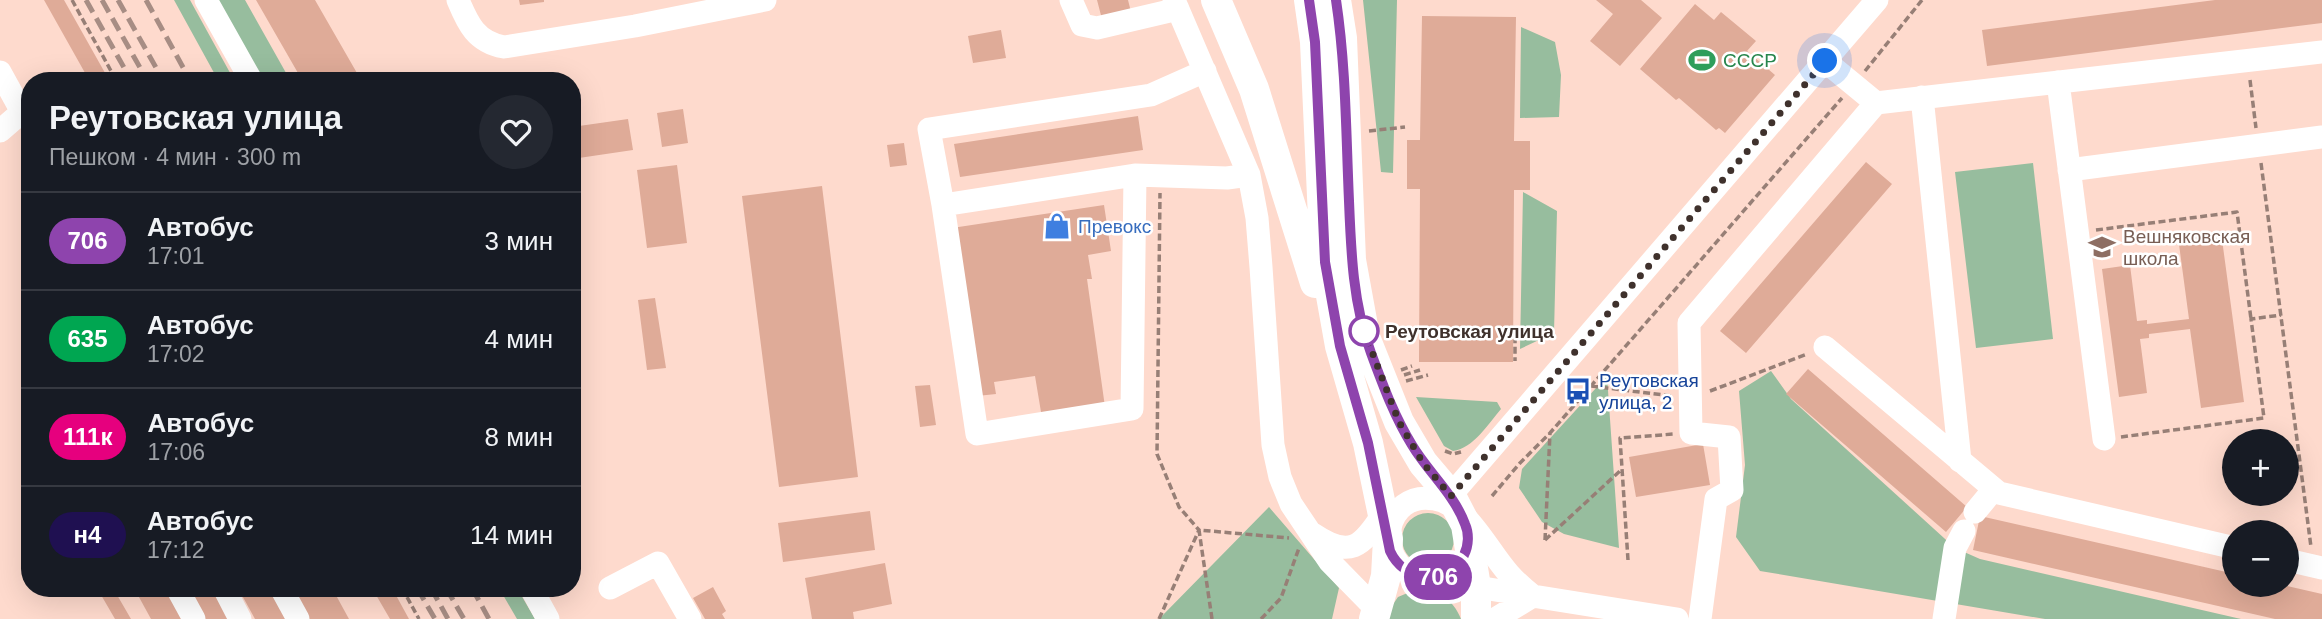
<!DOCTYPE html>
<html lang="ru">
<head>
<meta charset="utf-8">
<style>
	body { margin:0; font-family:Arial,sans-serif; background:#242831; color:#f1f3f6; height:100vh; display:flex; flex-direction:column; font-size:26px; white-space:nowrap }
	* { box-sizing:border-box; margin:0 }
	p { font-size:23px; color:#9ea1a6 }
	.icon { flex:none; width:38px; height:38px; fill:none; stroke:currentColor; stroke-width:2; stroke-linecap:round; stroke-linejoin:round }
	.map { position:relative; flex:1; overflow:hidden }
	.panel { position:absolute; left:21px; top:72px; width:560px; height:525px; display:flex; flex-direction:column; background:#171b24; border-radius:28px; box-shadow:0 7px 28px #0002 }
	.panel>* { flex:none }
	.badge { padding:0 14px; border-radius:23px; font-size:24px; line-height:46px }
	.controls { position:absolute; left:2222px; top:429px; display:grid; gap:14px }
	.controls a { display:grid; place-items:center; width:77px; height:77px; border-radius:50%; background:#171b24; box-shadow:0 7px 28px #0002; font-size:35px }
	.you { position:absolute; width:35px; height:35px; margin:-18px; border:5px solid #fff; border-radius:50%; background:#1a73e8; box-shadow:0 0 0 10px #1a73e833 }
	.map>.badge { position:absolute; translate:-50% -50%; box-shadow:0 0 0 4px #fff }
	.round { display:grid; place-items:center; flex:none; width:74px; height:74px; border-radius:37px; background:#242831 }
	.head { display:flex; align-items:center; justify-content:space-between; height:119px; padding:0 28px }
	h1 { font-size:33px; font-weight:700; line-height:52px }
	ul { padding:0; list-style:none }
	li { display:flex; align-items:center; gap:21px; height:98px; padding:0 28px; border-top:2px solid #363941 }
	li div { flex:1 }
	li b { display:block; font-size:26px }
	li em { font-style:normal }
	li .badge { min-width:77px; font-weight:700; text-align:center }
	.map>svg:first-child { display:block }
</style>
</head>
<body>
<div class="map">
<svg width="2322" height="619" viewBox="0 0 2322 619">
	<rect width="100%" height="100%" fill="#fedacd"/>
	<!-- green -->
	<path fill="#97bd9e" d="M174 0H190L234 80H218Z
		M214 0H245L290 80H260Z
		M1363 0H1397L1393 173 1381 172Z
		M1521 27 1555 42 1561 75 1559 117 1520 118Z
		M2033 163 2053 339 1976 348 1955 172Z
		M1523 192 1557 211 1554 333 1520 349Z
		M1771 371 1791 399 1955 548 1980 559 2241 619H2045L1760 571 1736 537 1745 465 1739 391Z
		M1607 376 1619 548 1564 534 1542 522 1519 488 1522 469Z
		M1416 397 1497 402 1501 409C1488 424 1474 448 1453 451L1444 446Z
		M1269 507 1339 588 1332 619H1159Z
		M1402 539a26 26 0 1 1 52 0a26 26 0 1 1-52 0Z
		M499 588H517L535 619H517Z
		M1417 589C1438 589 1453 599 1461 619H1383L1398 597Z"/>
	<!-- building -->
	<path fill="#dfab98" d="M44 0H64L109 80H89Z
		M256 0H315L361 80H302Z
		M519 0H544V2L520 5Z
		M1097 0H1128L1132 16 1103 23Z
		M1596 0H1641L1662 18 1620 66 1590 41 1613 14Z
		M2215 0H2322V23L1987 66 1982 30Z
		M1695 4 1714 20 1721 12 1756 41 1747 51 1775 75 1725 133 1719 128 1716 130 1679 98 1676 100 1640 69Z
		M1422 16 1516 17 1514 141H1530V190H1514L1513 362H1419L1420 189H1407V140H1420Z
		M1001 30 1006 58 973 63 968 36Z
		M683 109 688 143 662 147 657 113Z
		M1138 116 1143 150 960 177 954 144Z
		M628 119 633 150 572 159V127Z
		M904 143 907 165 890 167 887 145Z
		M1866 162 1892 184 1746 353 1720 331Z
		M677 165 687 243 647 248 637 170Z
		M822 186 858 477 779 487 742 196Z
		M1104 205 1111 251 1088 255 1092 279H1087L1105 407 1042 418 1035 376 994 382 996 394 977 396 952 228Z
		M2221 232 2244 402 2201 408 2190 329 2149 334V338L2140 339 2147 393 2119 397 2102 269 2130 265 2137 321 2147 320V324L2189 319 2178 237Z
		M655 298 666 368 647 370 638 300Z
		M1808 369 1967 507 1946 532 1786 394Z
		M930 385 936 425 920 427 915 386Z
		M1703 444 1710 485 1636 497 1629 457Z
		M870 511 875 550 783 562 778 523Z
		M1980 516 2235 574V584H2279L2322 594V619H2275L1973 550Z
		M885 563 892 604 853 612 854 619H812L805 578Z
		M713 587 726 611 722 614 725 619H705L693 598Z
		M97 588H113L131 619H115Z
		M134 588H169L186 619H151Z
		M183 588H214L231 619H200Z
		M238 588H270L287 619H255Z
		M292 588H332L349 619H309Z
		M372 588H392L409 619H390Z"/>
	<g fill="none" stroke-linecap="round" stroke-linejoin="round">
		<!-- path -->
		<path stroke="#977f76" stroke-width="3.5" stroke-dasharray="7 3.5" stroke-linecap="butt" d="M72 0 116 80
			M1865 71 1922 0
			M2250 80 2256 128
			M1369 131 1405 127
			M2261 163 2311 547
			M2096 230 2237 212 2251 319
			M1513 327 1515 328V361
			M1401 370 1412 366
			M1404 375 1420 370
			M1406 381 1428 375
			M1591 386 1672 396
			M1710 391 1807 354
			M2121 437 2264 418 2251 319 2281 315
			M1445 451 1453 454 1461 452
			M1492 496 1520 463 1550 433 1842 98
			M1545 540 1550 433
			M1545 540 1621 470
			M1628 560 1620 438 1674 434
			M402 588 419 619
			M1159 619 1199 530 1179 507 1157 454 1160 193
			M1212 619 1199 530 1289 538
			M1261 619 1281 598 1299 548"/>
		<!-- minor -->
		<path stroke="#fff" stroke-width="23" d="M206 0 251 80
			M458 0C468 24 476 42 504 47L635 26 765 0
			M1071 0 1082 25 1097 28 1178 9
			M1174 0 1249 175 1257 218 1261 267 1273 445 1280 477 1291 504 1330 562 1377 610
			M0 72 22 112 0 131
			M2058 82 2104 439
			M1922 97 1960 461
			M1876 103 2322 52
			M2069 170 2322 137
			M1135 175 1132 409 977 434 943 205 1135 175 1227 178 1249 175
			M943 205 929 129 1151 95 1205 71
			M1825 347 1999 493 2235 548
			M1445 502 1877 0
			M1975 512 1994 489
			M1313 534C1350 559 1362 547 1383 514
			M2287 560 2322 568
			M177 588 194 619
			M224 588 240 619
			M281 588 298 619
			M531 588 548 619
			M610 588 658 563 690 619
			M1533 596C1524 589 1516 582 1509 574 1488 551 1467 504 1434 499 1385 490 1370 561 1420 578L1677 619
			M1495 619 1533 596
			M1700 619 1716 499 1732 490 1729 437 1691 433 1689 323 1876 103 1825 61
			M1944 619 1955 548 1964 531"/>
		<!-- major -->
		<path stroke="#fff" stroke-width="30" d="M1216 0 1254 89 1315 283
			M1309 0 1315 42 1325 262 1340 346 1368 443 1388 539 1386 576 1374 619
			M1336 0 1342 38 1351 260 1365 337 1399 422 1423 463 1451 496 1466 525 1476 587V619"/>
		<!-- rail -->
		<path stroke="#a78d84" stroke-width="5" stroke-dasharray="14 7" stroke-linecap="butt" d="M86 0 131 80
			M102 0 147 80
			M118 0 163 80
			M146 0 190 80
			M417 588 435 619
			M431 588 448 619
			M446 588 464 619
			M472 588 489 619"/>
	</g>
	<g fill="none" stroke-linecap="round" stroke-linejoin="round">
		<!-- line casing -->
		<g stroke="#fff" stroke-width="16">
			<path id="line" d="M1309 0 1315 42 1325 262 1340 346 1368 443 1390 551C1404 582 1448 589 1464 555 1469 545 1469 533 1465 524 1454 494 1428 472 1412 445 1394 416 1383 385 1371 353 1353 305 1351 252 1349 201 1346 134 1346 66 1336 0"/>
		</g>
		<!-- line -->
		<use href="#line" stroke="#8e44ad" stroke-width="10"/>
		<!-- walk -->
		<path stroke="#3f312c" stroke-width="7" stroke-dasharray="0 12.6" d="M1364 331 1399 422 1423 463 1451 496 1825 61"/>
	</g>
	<!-- icons -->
	<defs>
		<g id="stadium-bare" transform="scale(2.1)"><path d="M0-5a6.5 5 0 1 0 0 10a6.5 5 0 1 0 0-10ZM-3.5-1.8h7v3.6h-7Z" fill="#2e9e5b" stroke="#fff" stroke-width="2.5" paint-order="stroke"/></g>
		<g id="shop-bare" transform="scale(2.1)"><path d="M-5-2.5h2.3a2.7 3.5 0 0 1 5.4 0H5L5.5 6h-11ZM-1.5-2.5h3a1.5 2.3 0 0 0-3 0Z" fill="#3f7fe0" stroke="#fff" stroke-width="2.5" paint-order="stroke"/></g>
		<g id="school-bare" transform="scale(2.1)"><path d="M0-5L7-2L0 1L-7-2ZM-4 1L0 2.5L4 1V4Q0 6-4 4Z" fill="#8d6e63" stroke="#fff" stroke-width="2.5" paint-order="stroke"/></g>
		<g id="bus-bare" transform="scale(2.1)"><path d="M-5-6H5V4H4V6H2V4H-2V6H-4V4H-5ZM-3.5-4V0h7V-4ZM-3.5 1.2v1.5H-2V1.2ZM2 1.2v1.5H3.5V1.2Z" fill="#1a4fb4" stroke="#fff" stroke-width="2.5" paint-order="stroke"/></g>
	</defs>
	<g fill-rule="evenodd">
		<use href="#stadium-bare" x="1702" y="60"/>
		<use href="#shop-bare" x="1057" y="226"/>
		<use href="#school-bare" x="2102" y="247"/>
		<use href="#bus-bare" x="1578" y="391"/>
	</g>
	<!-- markers -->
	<circle fill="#fff" stroke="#8e44ad" stroke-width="3.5" cx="1364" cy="331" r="14"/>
	<g text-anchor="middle" stroke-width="5" stroke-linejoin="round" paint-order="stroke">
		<!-- leisure labels -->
		<g font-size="19" fill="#27864d" stroke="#fff" text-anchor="start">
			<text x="1723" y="67">СССР</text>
		</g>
		<!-- shop labels -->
		<g font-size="19" fill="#366cbe" stroke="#fff" text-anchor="start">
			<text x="1078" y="233">Превокс</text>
		</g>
		<!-- education labels -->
		<g font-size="19" fill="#785e54" stroke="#fff" text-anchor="start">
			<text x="2123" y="243">Вешняковская<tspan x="2123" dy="22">школа</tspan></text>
		</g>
		<!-- stop labels -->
		<g font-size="19" font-weight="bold" fill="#3f312c" stroke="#fff" text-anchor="start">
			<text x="1385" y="338">Реутовская улица</text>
		</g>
		<!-- transit labels -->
		<g font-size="19" fill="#164399" stroke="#fff" text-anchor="start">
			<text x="1599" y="387">Реутовская<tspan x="1599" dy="22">улица, 2</tspan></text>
		</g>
	</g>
</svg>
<div class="controls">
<a>+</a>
<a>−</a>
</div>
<div class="you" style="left:1825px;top:61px"></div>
<b class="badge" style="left:1438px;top:577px;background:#8e44ad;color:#fff">706</b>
<section class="panel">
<div class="head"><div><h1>Реутовская улица</h1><p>Пешком · 4 мин · 300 m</p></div><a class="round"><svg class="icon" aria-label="heart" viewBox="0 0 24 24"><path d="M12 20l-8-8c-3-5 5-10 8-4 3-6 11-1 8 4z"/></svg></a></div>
<ul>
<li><span class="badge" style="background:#8e44ad;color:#fff">706</span><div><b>Автобус</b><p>17:01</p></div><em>3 мин</em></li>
<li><span class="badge" style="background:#00a651;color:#fff">635</span><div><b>Автобус</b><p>17:02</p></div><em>4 мин</em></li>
<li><span class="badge" style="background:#e6007e;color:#fff">111к</span><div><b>Автобус</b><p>17:06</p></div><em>8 мин</em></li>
<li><span class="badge" style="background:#1f1051;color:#fff">н4</span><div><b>Автобус</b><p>17:12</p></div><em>14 мин</em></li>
</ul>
</section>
</div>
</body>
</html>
